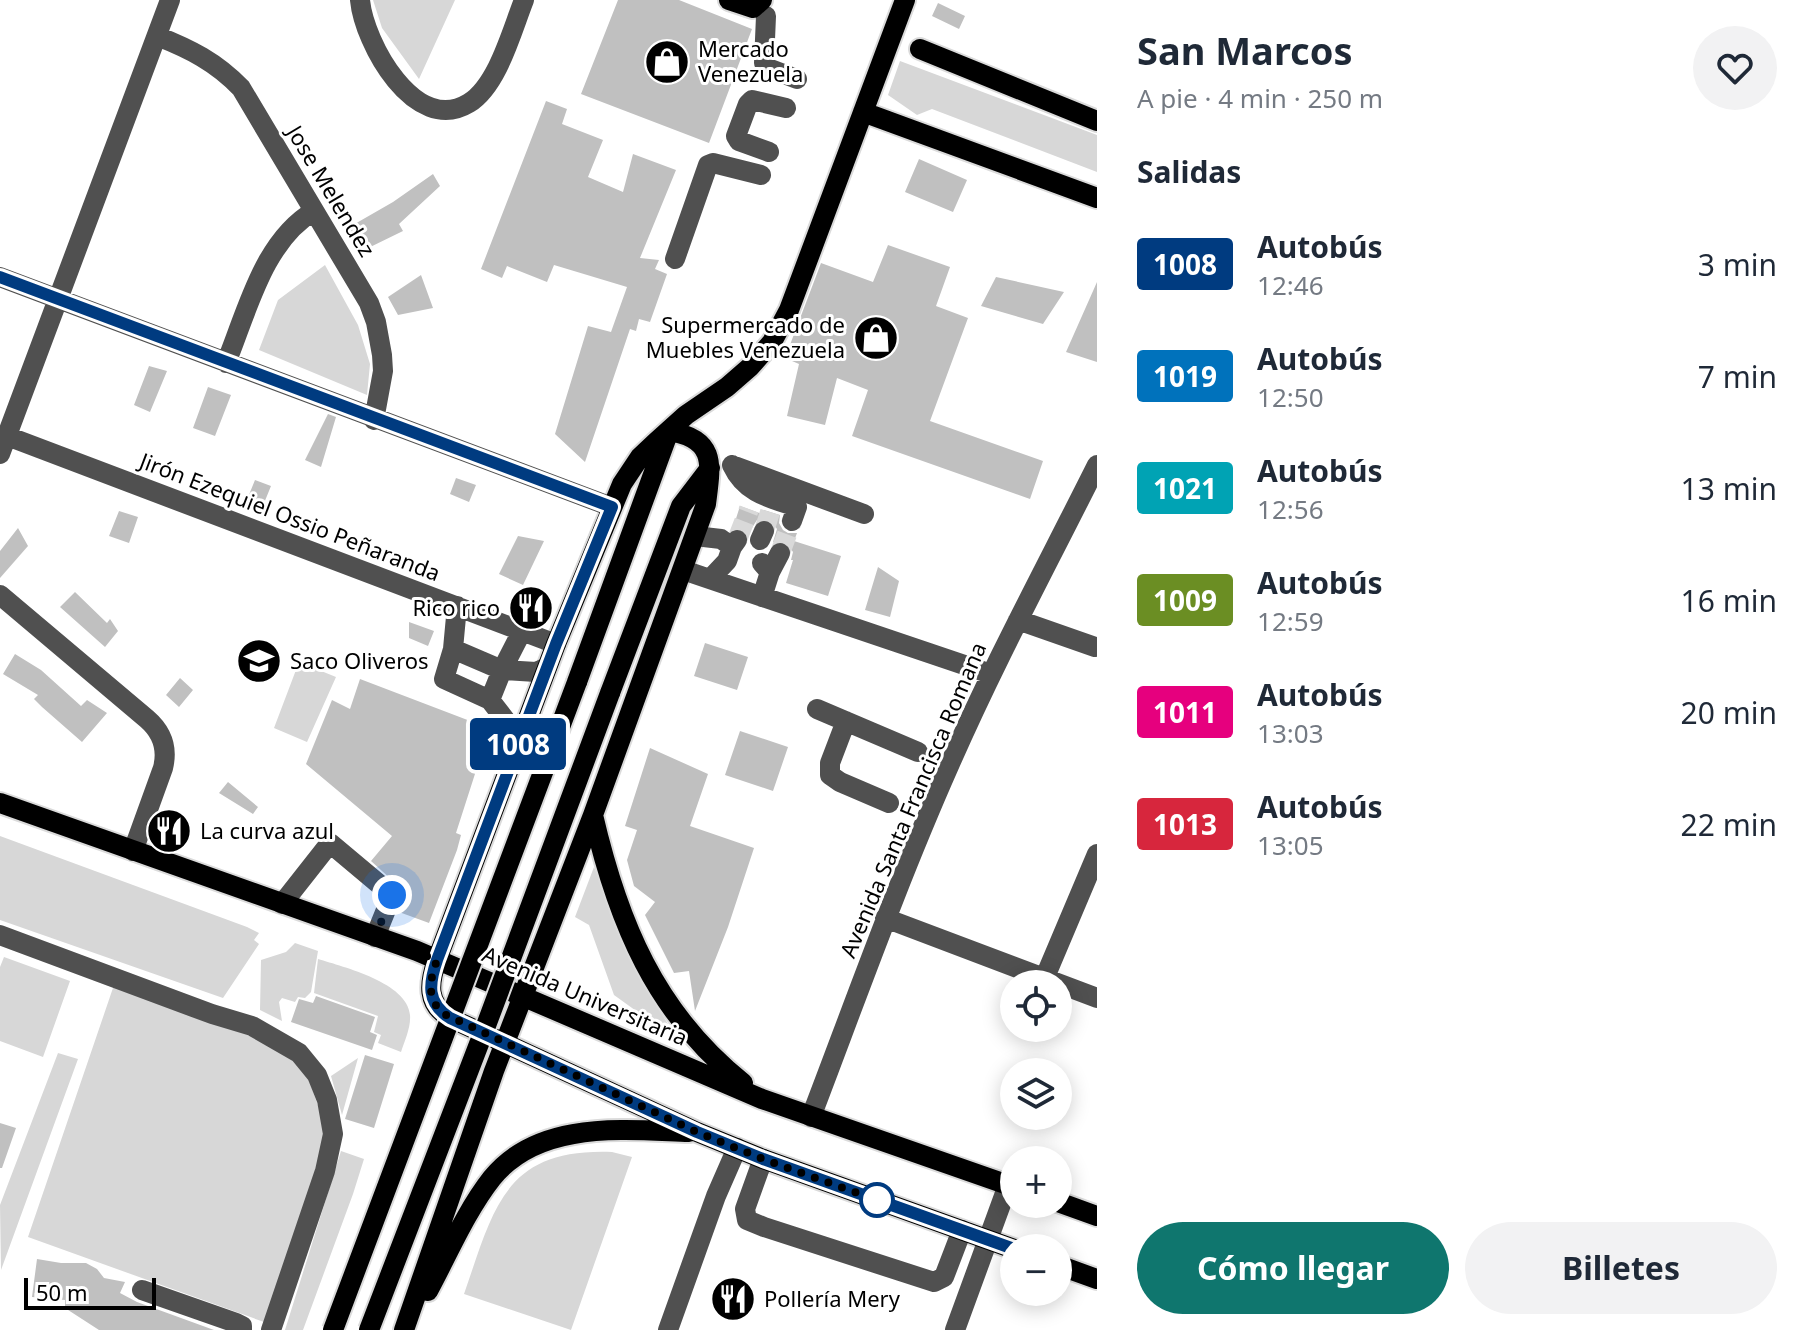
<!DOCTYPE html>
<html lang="es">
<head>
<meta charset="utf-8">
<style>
	body { margin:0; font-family:"Noto Sans",sans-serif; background:#f2f2f3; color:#1f2937; height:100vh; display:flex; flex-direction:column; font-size:30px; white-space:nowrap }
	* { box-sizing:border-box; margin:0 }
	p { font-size:26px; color:#747a83 }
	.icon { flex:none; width:44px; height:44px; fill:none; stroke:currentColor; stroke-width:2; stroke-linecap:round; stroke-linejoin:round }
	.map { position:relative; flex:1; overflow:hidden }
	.details { display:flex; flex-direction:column; background:#fff; width:720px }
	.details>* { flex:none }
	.badge { padding:0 16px; border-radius:6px; font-size:28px; line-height:52px }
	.controls { position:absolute; left:1000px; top:970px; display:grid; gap:16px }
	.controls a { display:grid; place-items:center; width:72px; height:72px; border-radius:50%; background:#fff; box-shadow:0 4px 20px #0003; font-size:40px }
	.scale { position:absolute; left:24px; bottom:20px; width:132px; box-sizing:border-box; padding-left:8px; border:4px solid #000; border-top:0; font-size:22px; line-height:28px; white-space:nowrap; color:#000; -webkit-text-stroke:6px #fff; paint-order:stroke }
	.you { position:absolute; width:40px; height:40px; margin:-20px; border:6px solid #fff; border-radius:50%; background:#1a73e8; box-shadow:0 0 0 12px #1a73e833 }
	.map>.badge { position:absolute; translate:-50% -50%; box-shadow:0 0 0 4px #fff }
	h2 { padding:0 40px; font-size:30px; line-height:72px }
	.round { display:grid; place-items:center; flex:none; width:84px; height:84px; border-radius:42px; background:#f2f2f3 }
	.summary { display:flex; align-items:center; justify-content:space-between; height:136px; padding:0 40px }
	h1 { font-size:38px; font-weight:700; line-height:60px }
	.action { display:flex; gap:16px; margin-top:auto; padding:16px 40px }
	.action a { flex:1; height:92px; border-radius:48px; background:#0f766e; color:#fff; font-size:32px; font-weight:700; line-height:92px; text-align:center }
	.action a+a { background:#f2f2f3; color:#1f2937 }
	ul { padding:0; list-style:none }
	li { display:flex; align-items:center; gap:24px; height:112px; padding:0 40px }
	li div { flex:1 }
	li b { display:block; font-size:30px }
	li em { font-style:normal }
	li .badge { min-width:88px; font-weight:700; text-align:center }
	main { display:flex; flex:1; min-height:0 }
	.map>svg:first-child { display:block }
</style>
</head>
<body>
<main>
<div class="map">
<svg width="1097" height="1330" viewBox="0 0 1097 1330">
	<rect width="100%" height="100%" fill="#fff"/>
	<!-- green -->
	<path fill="#d7d7d7" d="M373 0H455L419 79 382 28Z
		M900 61 1097 135V172L932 109 917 115 888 95Z
		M325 265 358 325 370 364 367 395 259 350 278 300Z
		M299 662 336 677 307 742 274 728Z
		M0 836 247 927 259 933 254 940 259 944 223 998 0 920Z
		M594 867 651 996 668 1024 665 1025 639 1013 614 995 589 925 575 917Z
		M295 943 318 951 311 992 305 998 298 997 295 1002 282 998 279 1002 282 1021 260 1010 261 960 286 952Z
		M4 957 70 981 43 1057 0 1041V967Z
		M318 959C344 967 408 983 410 1015 411 1027 405 1040 401 1052L378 1043 381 1035 374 1032 378 1016 314 993Z
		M114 985 280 1044 306 1072 329 1136 264 1322 28 1237Z
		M58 1053 78 1059 1 1270 0 1205Z
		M358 1058 342 1115 331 1076Z
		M341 1151 364 1159 353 1194 303 1330H285Z
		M612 1152 632 1157 571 1330 464 1294C494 1208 504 1148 612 1152Z"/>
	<!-- building -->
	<path fill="#c0c0c0" d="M618 0H679L752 29 709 143 581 94Z
		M938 3 965 16 959 29 932 16Z
		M546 101 567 109 562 124 603 140 588 177 623 192 633 154 676 170 640 258 659 260 655 269 667 274 650 322 639 319 636 331 630 329 585 462 555 434 588 326 611 332 627 287 554 265 547 282 507 266 502 278 481 269Z
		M919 159 967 180 953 212 905 192Z
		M433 174 440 186 399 224 403 231 360 252 346 229 393 202Z
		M888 245 950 267 936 306 968 318 930 421 1043 461 1030 499 852 436 868 390 837 378 825 425 787 416 799 364 785 358 821 263 873 282Z
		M421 275 433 308 398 315 388 297Z
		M996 277 1064 292 1043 324 981 306Z
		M1097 282V362L1066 352Z
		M149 366 167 371 150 412 134 405Z
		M208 387 231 395 215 436 193 428Z
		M328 414 336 417 321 467 305 460Z
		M456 478 476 485 469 502 450 494Z
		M255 480 271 486 260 513 244 507Z
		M740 506 762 514 764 510 780 515 779 523 783 530 788 533H797L794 541 841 556 828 596 786 583 793 560H791L793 552 785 541 773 542 777 529 770 520H757L748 534 744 529 733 528Z
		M119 511 138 517 129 543 109 536Z
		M18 528 28 546 0 578V551Z
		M518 536 544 541 523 585 499 574Z
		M878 567 899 581 890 617 865 610Z
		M75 592 107 623 110 619 118 631 105 647 60 607Z
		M409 622 434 631 428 646 409 638Z
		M705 643 748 657 737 690 694 676Z
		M15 654 41 670 81 706 87 700 107 713 82 742 42 707 34 699 38 695 3 674Z
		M180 678 193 690 179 707 166 695Z
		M360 679 478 724 472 744 483 749 456 833 461 835 457 850 429 923 399 912 404 891 371 861 392 836 306 764 332 700 350 709Z
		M740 731 788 747 773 791 725 775Z
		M650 748 708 774 690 826 754 848 728 927 695 1011 689 971 674 973 645 915 655 902 634 886 627 860 637 830 625 826Z
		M228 782 258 807 253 814 219 793Z
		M316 996 375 1017 370 1032 377 1035 372 1050 291 1022 299 999 313 1003Z
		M365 1055 394 1064 374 1128 345 1119Z
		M0 1123 16 1128 2 1168H0Z
		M37 1259 61 1263H86L97 1269 104 1278 125 1282 120 1293 137 1302 214 1330H99L65 1308V1300L32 1297Z"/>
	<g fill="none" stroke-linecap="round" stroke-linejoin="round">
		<!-- minor-tunnel -->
		<path stroke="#d9d9d9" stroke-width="20" stroke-dasharray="20 10" stroke-linecap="butt" d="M764 531 771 509
			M737 540 749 509
			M780 553 792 521"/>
		<!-- major casing -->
		<g stroke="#dbdbdb" stroke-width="24">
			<path id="major" d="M729 0 753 8 762 0
				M905 0 789 310 772 342 750 367 727 387 686 415 656 442 640 457 622 484 556 644 437 960C429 983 426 1004 450 1018L697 1132 763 1159 1014 1249
				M920 49 1097 121
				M863 112 1097 198
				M577 682 669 431
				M610 693 681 506 710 468
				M0 803 417 951 762 1099 1014 1187
				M593 815C618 922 655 1013 743 1083
				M1058 1202 1097 1216
				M1058 1265 1097 1279
				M428 1291C448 1254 466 1211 492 1178 539 1120 623 1130 689 1132
				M404 1330 494 1071 593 815 706 504C711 465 717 439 669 431"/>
		</g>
		<!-- minor -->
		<path stroke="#505050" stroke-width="20" d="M360 0C364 43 415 136 469 103 498 85 512 30 524 0
			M766 16 764 63 768 68 797 79
			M157 36C190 49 216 62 241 88L369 303 376 322 382 355 383 371 374 420
			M769 152 739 141 736 136 748 104 752 100 786 108
			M675 259 708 165 713 163 761 175
			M0 277 612 507
			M226 363C247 312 263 241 314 211
			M7 436 556 644
			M0 454 170 0
			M732 465 864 514
			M732 465C745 493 769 498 797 507L792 521
			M695 536 721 539 732 547 737 540
			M760 540 764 531
			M683 570 991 674
			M770 572 780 553
			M710 579 727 561 732 547
			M0 595 147 719C162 732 168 748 163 768L133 851
			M762 597 770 572 762 563
			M457 606 453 649 444 679 490 700 520 739
			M1018 620 1095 647
			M453 649 502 670 522 631
			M490 700 502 670 536 672 547 667
			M817 709 918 752
			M846 721 830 763V775L840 782 889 803
			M282 904 330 843 392 895 375 937
			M885 918 1097 998
			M0 935 212 1014 252 1026 299 1053 317 1075 327 1100 333 1134 325 1171 271 1330
			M1045 977 1097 854
			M811 1117C856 999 898 881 949 766 994 663 1047 565 1097 465
			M763 1159 745 1209 747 1220 764 1227 934 1282 944 1277 962 1230
			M142 1290 236 1323 242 1326V1330
			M668 1330 716 1196 737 1148
			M955 1330 1008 1185"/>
		<!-- major -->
		<use href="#major" stroke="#000" stroke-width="20"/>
		<!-- major-bridge casing -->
		<g stroke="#dbdbdb" stroke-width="24" stroke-linecap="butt">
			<path id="major-bridge" d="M333 1330 577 682
				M369 1330 487 1023 610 693"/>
		</g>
		<!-- major-bridge -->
		<use href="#major-bridge" stroke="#000" stroke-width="20"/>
	</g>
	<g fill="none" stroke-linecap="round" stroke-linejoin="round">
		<!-- line casing -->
		<g stroke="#fff" stroke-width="18">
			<path id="line" d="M0 277 612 507 556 644 437 960C429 983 426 1003 450 1018L697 1132 763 1159 1014 1249"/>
		</g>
		<!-- line -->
		<use href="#line" stroke="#003b80" stroke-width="12"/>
		<!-- walk -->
		<path stroke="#000" stroke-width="8" stroke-dasharray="0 14.4" d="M392 895 375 937 437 960C430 980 426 996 442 1013L697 1132 763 1159 877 1200"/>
	</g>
	<!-- icons -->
	<defs>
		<g id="shop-disc" transform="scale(2.3)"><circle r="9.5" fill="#000" stroke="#fff"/><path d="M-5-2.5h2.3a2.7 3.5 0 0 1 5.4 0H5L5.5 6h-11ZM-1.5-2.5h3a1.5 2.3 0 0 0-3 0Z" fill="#fff"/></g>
		<g id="restaurant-disc" transform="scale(2.3)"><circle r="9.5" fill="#000" stroke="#fff"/><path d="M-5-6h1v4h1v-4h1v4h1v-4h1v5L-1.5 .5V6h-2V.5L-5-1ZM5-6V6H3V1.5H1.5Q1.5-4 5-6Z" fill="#fff"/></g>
		<g id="school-disc" transform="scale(2.3)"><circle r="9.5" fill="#000" stroke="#fff"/><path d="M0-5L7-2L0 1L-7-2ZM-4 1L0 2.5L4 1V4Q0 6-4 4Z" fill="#fff"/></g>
	</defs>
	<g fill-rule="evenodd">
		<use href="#shop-disc" x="667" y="62"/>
		<use href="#shop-disc" x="876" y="338"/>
		<use href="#restaurant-disc" x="531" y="608"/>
		<use href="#school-disc" x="259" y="661"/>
		<use href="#restaurant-disc" x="169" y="831"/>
		<use href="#restaurant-disc" x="733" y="1299"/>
	</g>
	<!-- markers -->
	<circle fill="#fff" stroke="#003b80" stroke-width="4" cx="877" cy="1200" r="16"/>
	<g text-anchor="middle" stroke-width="6" stroke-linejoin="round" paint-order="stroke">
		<!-- poi labels -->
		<g font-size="22" fill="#000" stroke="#fff" text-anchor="start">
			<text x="698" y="57">Mercado<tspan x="698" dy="25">Venezuela</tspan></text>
			<text x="845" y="333" text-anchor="end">Supermercado de<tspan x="845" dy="25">Muebles Venezuela</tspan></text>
			<text x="500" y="616" text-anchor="end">Rico rico</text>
			<text x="290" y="669">Saco Oliveros</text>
			<text x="200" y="839">La curva azul</text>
			<text x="764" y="1307">Pollería Mery</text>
		</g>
		<!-- street labels -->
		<g font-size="22" fill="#000" stroke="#fff">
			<text transform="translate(331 191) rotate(59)" y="8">Jose Melendez</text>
			<text transform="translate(290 517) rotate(21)" y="8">Jirón Ezequiel Ossio Peñaranda</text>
			<text transform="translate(913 800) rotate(-67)" y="8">Avenida Santa Francisca Romana</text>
			<text transform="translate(585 996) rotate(23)" y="8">Avenida Universitaria</text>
		</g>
	</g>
</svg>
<div class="controls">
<a><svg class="icon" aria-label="locate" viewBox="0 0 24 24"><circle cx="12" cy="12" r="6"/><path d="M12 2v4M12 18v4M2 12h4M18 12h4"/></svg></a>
<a><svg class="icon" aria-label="layers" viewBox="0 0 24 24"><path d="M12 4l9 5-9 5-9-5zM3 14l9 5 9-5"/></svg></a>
<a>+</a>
<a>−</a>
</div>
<div class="scale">50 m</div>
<div class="you" style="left:392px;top:895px"></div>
<b class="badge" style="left:518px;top:744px;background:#003b80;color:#fff">1008</b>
</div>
<section class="details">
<div class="summary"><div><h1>San Marcos</h1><p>A pie · 4 min · 250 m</p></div><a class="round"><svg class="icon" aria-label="heart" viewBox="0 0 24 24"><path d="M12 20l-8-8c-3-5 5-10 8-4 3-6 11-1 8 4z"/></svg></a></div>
<h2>Salidas</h2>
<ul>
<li><span class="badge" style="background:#003b80;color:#fff">1008</span><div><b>Autobús</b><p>12:46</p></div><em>3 min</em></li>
<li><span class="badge" style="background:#0072bc;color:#fff">1019</span><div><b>Autobús</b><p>12:50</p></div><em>7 min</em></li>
<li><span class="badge" style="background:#00a3b4;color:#fff">1021</span><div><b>Autobús</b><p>12:56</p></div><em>13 min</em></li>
<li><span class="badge" style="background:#6b8e23;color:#fff">1009</span><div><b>Autobús</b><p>12:59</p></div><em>16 min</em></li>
<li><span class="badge" style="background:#e6007e;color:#fff">1011</span><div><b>Autobús</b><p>13:03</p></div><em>20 min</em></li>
<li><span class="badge" style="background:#d7263d;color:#fff">1013</span><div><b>Autobús</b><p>13:05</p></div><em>22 min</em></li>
</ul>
<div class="action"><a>Cómo llegar</a><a>Billetes</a></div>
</section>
</main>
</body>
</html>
